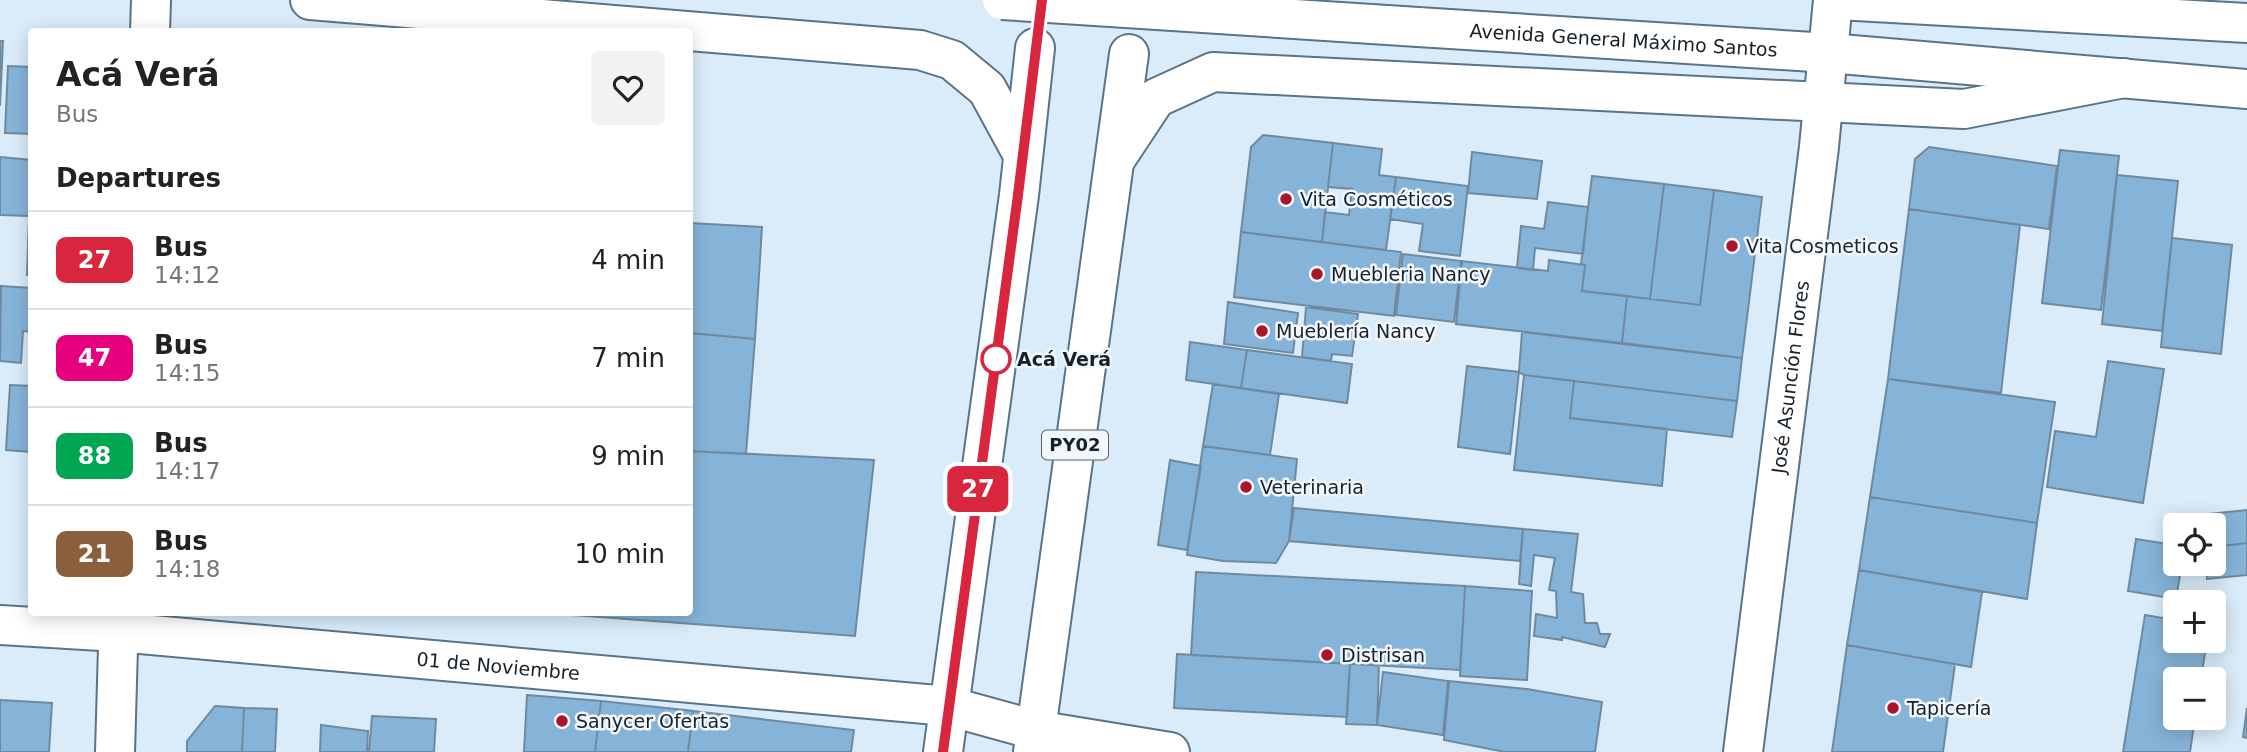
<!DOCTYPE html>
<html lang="en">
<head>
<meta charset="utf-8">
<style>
	body { margin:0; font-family:"DejaVu Sans",sans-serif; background:#f2f2f2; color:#222; height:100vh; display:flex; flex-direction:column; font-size:26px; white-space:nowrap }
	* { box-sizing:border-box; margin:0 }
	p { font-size:23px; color:#767676 }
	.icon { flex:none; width:38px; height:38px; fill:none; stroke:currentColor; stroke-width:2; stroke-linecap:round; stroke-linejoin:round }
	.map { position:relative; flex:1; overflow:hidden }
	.details { position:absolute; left:28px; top:28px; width:665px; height:588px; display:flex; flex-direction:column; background:#fff; border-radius:7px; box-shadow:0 4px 18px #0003 }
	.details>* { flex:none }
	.badge { padding:0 14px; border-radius:10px; font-size:24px; line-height:46px }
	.controls { position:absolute; left:2163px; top:513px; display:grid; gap:14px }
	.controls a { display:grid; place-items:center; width:63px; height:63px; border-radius:7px; background:#fff; box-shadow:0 4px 18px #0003; font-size:35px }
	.map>.badge { position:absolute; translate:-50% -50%; box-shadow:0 0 0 4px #fff }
	h2 { padding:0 28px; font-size:26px; line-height:63px }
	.round { display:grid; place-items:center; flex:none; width:74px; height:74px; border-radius:7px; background:#f2f2f2 }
	.summary { display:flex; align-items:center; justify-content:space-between; height:119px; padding:0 28px }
	h1 { font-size:33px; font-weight:700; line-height:52px }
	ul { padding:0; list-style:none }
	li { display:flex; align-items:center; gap:21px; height:98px; padding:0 28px; border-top:2px solid #e0e0e0 }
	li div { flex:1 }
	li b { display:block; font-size:26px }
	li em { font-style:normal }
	li .badge { min-width:77px; font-weight:700; text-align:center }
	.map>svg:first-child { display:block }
</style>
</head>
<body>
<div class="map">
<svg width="2247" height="752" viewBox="0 0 2247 752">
	<rect width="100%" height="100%" fill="#daecfa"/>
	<!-- building -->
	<path fill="#86b4d9" stroke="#6f8aa0" stroke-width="2" d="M0 41H3L0 106Z
		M8 66 32 67V134L5 133Z
		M1263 135 1333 143 1322 242 1241 232 1251 147Z
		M1333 143 1382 149 1379 175 1396 177 1386 250 1322 242 1325 212 1349 215 1352 189 1328 187Z
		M1929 147 2057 166 2049 229 1909 209 1915 159Z
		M2060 150 2119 156 2101 310 2042 303Z
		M1472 152 1542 161 1537 199 1468 193Z
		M0 157 32 160V276L27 275 29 216 0 215Z
		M2117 175 2178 181 2162 331 2102 324Z
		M1592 176 1664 184 1650 299 1582 291 1585 265 1581 264Z
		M1396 177 1468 186 1460 256 1419 251 1423 224 1390 219Z
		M1664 184 1714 190 1700 305 1650 299Z
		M1714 190 1762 197 1742 358 1622 343 1627 296 1700 305Z
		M1548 202 1588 207 1583 254 1535 248 1533 270 1517 268 1521 226 1544 229Z
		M1909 209 2020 225 2001 393 1888 379Z
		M690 223 762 227 755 339 690 333Z
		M1241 232 1401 252 1394 316 1234 297Z
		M2172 238 2232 245 2221 354 2161 347Z
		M1403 254 1461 261 1454 322 1396 315Z
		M1549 260 1585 265 1582 291 1627 296 1622 343 1456 324 1462 261 1548 271Z
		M1 286 32 288V332L23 331 21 363 0 361Z
		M1228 302 1298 313 1293 353 1224 344Z
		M1306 307 1358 314 1352 356 1332 354 1331 361 1302 357Z
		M1522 332 1742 358 1737 401 1524 375 1519 372Z
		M690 333 755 339 746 454 690 451Z
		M1190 342 1247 350 1241 388 1186 380Z
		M1247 350 1352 364 1347 403 1241 388Z
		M2108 361 2164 369 2143 503 2047 487 2055 431 2096 437Z
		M1467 366 1519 372 1510 454 1458 447Z
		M1524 375 1574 381 1570 418 1667 429 1662 486 1514 470Z
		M1888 379 2055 402 2037 523 1870 497Z
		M1574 381 1737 401 1732 437 1570 418Z
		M1213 384 1279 394 1270 455 1203 446Z
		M10 385 32 386 31 452 6 450Z
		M1203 446 1297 459 1289 541 1276 563 1223 561 1187 555Z
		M690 451 874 460 855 636 532 612H690Z
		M1170 460 1201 466 1187 550 1158 545Z
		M1870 497 2037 523 2027 599 1859 570Z
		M1294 508 1523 529 1520 561 1289 541Z
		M2247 510V543L2214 547V525H2201L2200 515Z
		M1523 529 1578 534 1571 592 1583 594 1585 623H1597L1600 634H1610L1605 647 1562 637V640L1534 636 1536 614 1557 618 1556 591 1549 590 1555 558 1534 555 1531 586 1519 584Z
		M2136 539 2175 545V564H2182L2176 599 2128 591Z
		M2247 543V575L2207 579 2206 564H2214V547Z
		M1859 570 1982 592 1971 667 1847 645Z
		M1196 572 1465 586 1460 670 1191 655Z
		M1465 586 1532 591 1527 680 1460 676Z
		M2145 615 2175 620V640H2207L2201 679H2175V718H2195L2190 752H2123Z
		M1847 645 1955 664 1943 752H1832Z
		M1177 654 1350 664 1347 717 1174 708Z
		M1350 664 1379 665 1377 725 1346 724Z
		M1383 672 1448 681 1443 735 1377 725Z
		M1449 681 1527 689 1602 702 1595 752H1505L1444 740Z
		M527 695 601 701 595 752H524Z
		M0 700 52 703 49 752H0Z
		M601 701 693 711 688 752H595Z
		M215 706 244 708 242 752H187V741Z
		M244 708 277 709 275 752H242Z
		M2247 708V738L2243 737Z
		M693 711 854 730 851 752H688Z
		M372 716 436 719 434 752H369Z
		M321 725 368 731 367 752H320Z"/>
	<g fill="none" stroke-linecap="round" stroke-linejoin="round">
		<!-- minor casing -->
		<g stroke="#597389" stroke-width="42">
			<g id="minor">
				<path d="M150 32 151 0"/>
				<path id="s1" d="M0 625 118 632 948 706 1035 730 1170 752"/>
				<path d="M115 752 119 612"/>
			</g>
		</g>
		<!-- tertiary casing -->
		<g stroke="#597389" stroke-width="42">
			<g id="tertiary">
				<path id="s2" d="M1743 752 1819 147 1833 0"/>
			</g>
		</g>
		<!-- primary casing -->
		<g stroke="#597389" stroke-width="42">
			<g id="primary">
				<path d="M1838 0 2247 23"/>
				<path id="s3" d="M1418 27 1829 53 2247 89"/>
			</g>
		</g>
		<!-- trunk casing -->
		<g stroke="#597389" stroke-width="42">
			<path id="trunk" d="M310 0 920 50 952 60 987 89 1023 155
				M2066 0 2129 16
				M1115 160 1156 98 1213 72 1964 109 2124 78
				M943 752 1019 195 1035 48
				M1033 752 1129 54"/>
		</g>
		<!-- minor -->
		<use href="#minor" stroke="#fff" stroke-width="38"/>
		<!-- tertiary -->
		<use href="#tertiary" stroke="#fff" stroke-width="38"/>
		<!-- primary -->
		<use href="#primary" stroke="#fff" stroke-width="38"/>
		<!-- trunk -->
		<use href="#trunk" stroke="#fff" stroke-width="38"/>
		<!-- primary-bridge casing -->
		<g stroke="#597389" stroke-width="42" stroke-linecap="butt">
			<path id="primary-bridge" d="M1002 0 1418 27"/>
		</g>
		<!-- primary-bridge -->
		<use href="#primary-bridge" stroke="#fff" stroke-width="38"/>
	</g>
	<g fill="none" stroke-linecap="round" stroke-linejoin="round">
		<!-- line casing -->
		<g stroke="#fff" stroke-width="16">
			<path id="line" d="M943 752 1018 195 1042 0"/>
		</g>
		<!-- line -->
		<use href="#line" stroke="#d7263d" stroke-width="10"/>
	</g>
	<!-- markers -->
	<g fill="#aa152a" stroke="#f1f7fc" stroke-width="2.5">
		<circle cx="1286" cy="199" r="7"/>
		<circle cx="1732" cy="246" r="7"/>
		<circle cx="1317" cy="274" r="7"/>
		<circle cx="1262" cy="331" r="7"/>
		<circle cx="1246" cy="487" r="7"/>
		<circle cx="1327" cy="655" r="7"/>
		<circle cx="1893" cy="708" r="7"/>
		<circle cx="562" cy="721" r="7"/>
	</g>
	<circle fill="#fff" stroke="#d7263d" stroke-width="3.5" cx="996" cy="359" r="14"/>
	<g text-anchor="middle" stroke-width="5" stroke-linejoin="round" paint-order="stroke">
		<!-- shield labels -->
		<rect fill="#f1f7fc" stroke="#586168" stroke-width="2" x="1042" y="430.5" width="66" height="29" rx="5"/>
		<g font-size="18" font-weight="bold" fill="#162129">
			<text x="1075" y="451">PY02</text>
		</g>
		<!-- street labels -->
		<g font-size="19" fill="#162129" stroke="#f1f7fc">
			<text dy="7" stroke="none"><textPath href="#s3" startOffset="206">Avenida General Máximo Santos</textPath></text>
			<text dy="7" stroke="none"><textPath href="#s2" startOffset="378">José Asunción Flores</textPath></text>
			<text dy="7" stroke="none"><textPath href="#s1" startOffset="500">01 de Noviembre</textPath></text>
		</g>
		<!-- poi labels -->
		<g font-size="19" fill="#162129" stroke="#f1f7fc" text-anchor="start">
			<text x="1300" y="206">Vita Cosméticos</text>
			<text x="1746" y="253">Vita Cosmeticos</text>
			<text x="1331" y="281">Muebleria Nancy</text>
			<text x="1276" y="338">Mueblería Nancy</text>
			<text x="1260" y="494">Veterinaria</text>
			<text x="1341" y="662">Distrisan</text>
			<text x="1907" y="715">Tapicería</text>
			<text x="576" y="728">Sanycer Ofertas</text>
		</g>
		<!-- stop labels -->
		<g font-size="19" font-weight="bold" fill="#162129" stroke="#f1f7fc" text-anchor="start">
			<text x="1017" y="366">Acá Verá</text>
		</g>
	</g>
</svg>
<div class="controls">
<a><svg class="icon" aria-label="locate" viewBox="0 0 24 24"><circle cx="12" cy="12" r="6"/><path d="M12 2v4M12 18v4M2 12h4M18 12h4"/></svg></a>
<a>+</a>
<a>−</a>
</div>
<b class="badge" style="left:978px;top:489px;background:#d7263d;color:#fff">27</b>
<section class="details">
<div class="summary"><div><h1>Acá Verá</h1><p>Bus</p></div><a class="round"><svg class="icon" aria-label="heart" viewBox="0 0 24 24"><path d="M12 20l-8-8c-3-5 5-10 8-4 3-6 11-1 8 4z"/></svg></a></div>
<h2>Departures</h2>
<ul>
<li><span class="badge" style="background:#d7263d;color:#fff">27</span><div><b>Bus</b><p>14:12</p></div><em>4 min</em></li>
<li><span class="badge" style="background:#e6007e;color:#fff">47</span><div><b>Bus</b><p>14:15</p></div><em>7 min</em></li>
<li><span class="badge" style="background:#00a651;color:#fff">88</span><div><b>Bus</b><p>14:17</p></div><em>9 min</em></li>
<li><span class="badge" style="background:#8b5e3c;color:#fff">21</span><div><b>Bus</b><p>14:18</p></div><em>10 min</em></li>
</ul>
</section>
</div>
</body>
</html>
